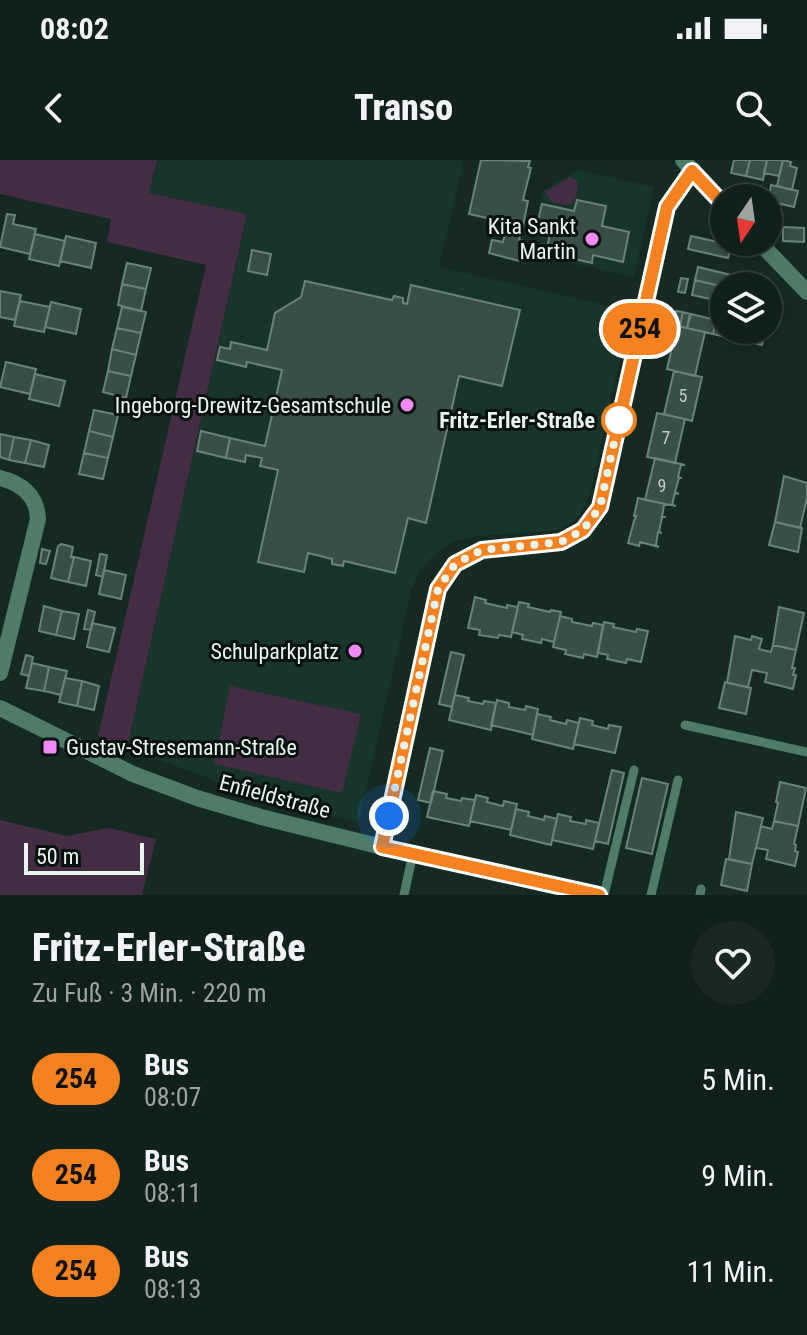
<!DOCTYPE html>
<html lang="de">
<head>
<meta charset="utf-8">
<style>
	body { margin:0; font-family:"Roboto Condensed",sans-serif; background:#192823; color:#f1f3f6; height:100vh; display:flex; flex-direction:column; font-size:30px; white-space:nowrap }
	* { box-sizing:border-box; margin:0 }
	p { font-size:26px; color:#9ca3a2 }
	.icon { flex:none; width:44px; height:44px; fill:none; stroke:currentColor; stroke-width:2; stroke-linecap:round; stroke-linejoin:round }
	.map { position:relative; height:735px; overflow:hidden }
	.side { display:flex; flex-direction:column; background:#10201a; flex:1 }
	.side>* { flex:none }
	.badge { padding:0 16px; border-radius:26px; font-size:28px; line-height:52px }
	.needle { width:52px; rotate:193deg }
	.tools { position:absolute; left:710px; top:24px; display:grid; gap:16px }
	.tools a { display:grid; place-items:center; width:72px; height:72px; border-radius:50%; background:#10201a; box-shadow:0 4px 12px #0003,0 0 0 2px #303e39; font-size:40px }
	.scale { position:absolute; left:24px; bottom:20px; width:120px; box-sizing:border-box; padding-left:8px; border:4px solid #e8f5ef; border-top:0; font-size:22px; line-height:28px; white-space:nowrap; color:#e8f5ef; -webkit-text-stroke:6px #08110d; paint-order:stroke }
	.you { position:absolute; width:40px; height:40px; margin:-20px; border:6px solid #fff; border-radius:50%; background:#1a73e8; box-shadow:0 0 0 12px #1a73e833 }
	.map>.badge { position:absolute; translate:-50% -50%; box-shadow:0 0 0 4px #fff }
	.round { display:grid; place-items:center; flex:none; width:84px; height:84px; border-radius:42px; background:#192823 }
	.headline { display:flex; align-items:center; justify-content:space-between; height:136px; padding:0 32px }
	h1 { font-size:38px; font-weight:800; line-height:60px }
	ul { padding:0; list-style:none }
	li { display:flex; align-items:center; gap:24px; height:96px; padding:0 32px }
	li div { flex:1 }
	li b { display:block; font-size:30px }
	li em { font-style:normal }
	li .badge { min-width:88px; font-weight:700; text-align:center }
	.status { display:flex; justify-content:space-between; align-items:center; height:56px; padding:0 40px; background:#10201a; direction:ltr }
	.status svg { height:22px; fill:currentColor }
	header { display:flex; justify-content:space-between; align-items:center; height:104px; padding:0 32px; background:#10201a; font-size:36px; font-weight:800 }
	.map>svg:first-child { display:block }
</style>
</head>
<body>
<div class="status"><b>08:02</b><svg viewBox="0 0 49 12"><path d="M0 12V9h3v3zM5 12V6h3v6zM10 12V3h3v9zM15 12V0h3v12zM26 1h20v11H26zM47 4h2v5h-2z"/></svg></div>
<header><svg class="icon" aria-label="back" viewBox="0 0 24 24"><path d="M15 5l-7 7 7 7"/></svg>Transo<svg class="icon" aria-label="search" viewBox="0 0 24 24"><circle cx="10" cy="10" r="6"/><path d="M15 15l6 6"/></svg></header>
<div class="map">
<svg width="807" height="735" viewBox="0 0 807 735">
	<rect width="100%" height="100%" fill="#152a22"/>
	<!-- built -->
	<path fill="#17352a" d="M157 0H464L439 107 631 151 589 338 579 356 568 365 553 371 478 376 455 381 437 392 419 411 411 432 359 660 353 661 257 636 127 588 247 55 149 33Z
		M577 10 654 27 634 117 545 97 535 61 543 31Z"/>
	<!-- green -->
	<path fill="#442d44" d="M0 0H157L149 33 247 54 127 588 98 576 206 105 107 82 111 59 0 34Z
		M570 17 577 21 578 32 573 43 567 45 552 42 545 32Z
		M230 526 361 554 342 633 214 604Z
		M0 660 67 676 108 668 156 679 142 735H0Z"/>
	<!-- building -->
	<path fill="#384f45" stroke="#6a8278" stroke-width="2" d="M481 0 530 1 528 7 531 8 523 40 528 41 523 66 469 54Z
		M734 0H750L746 16 731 13Z
		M750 0H767L763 20 746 16Z
		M767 0H783L779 16 764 13Z
		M783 0 791 2 790 6 797 8 792 30 777 26Z
		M771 25 798 31 794 47 768 41Z
		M577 40 606 46 602 66 629 72 623 102 593 95 592 103 566 97 567 93 547 88 551 69 560 71 561 67 538 61 542 44 574 51Z
		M7 54 15 55 13 64 36 69 30 94 0 87Z
		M508 62 523 66 519 80 524 81 519 101 489 93 492 80 503 82Z
		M783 67 804 68V82L783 81Z
		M35 74 65 81 59 106 29 99Z
		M66 76 96 83 91 108 60 101Z
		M691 76 731 85 728 98 688 89Z
		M252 90 271 94 267 115 248 111Z
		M127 103 151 108 146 129 122 124Z
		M698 107 752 120 750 126 724 127 695 120Z
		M681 118 688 119 685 133 678 132Z
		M695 120 724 127V142L692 135Z
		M305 121 392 140 394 136 403 138V143L407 144 411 125 520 150 502 226 459 216 426 363 408 358 395 413 344 401 343 406 332 404V399L308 393 304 412 258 402 278 310 260 306 262 298 246 295 245 302 226 298 230 278 265 286 282 210 247 202 246 207 217 200 220 187 230 189 231 182 267 190 275 153 301 137Z
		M122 124 146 129 141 151 118 145Z
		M0 131 21 135 15 160 0 157Z
		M20 141 50 147 44 172 14 166Z
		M51 142 81 149 76 174 45 167Z
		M122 147 146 152 141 173 117 168Z
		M676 151 683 152 680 166 673 165Z
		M683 152 690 154 687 168 680 166Z
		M691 154 716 160 713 174 687 168Z
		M716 160 724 162V170H751L748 182 713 174Z
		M677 166 705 172 695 216 667 209Z
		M117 168 141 173 136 195 112 189Z
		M751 170 765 171 762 185 748 182Z
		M112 189 136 195 131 216 108 211Z
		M6 202 36 209 30 234 0 227Z
		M108 211 131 216 126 238 103 232Z
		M674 211 702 217 692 261 664 254Z
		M35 214 65 221 59 246 29 239Z
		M94 250 118 255 113 277 89 271Z
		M657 253 685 259 675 303 647 297Z
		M89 271 113 277 108 298 84 293Z
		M201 271 230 278 226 298 197 291Z
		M0 274 14 277 9 300 0 297Z
		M14 277 31 280 25 303 9 300Z
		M31 280 49 285 44 307 25 303Z
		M84 293 108 298 103 319 79 314Z
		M655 298 685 305H681L678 317 682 318H679L675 332 679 334 675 333 672 345 676 346 645 340Z
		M784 316 807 323V338L800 368 775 362Z
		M638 338 669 345H664L662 357H666H662L659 372 662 373 658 372 656 385 659 387 640 382 639 386 628 383 634 361 636 356H634Z
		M775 362 802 368 798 392 769 385Z
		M61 384 73 387 71 397H74L68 422 51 418 58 386Z
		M42 389 50 391 46 404 40 403Z
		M100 394 107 395 103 417 96 415Z
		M74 397 91 401 86 426 68 422Z
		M104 410 126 415 121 439 99 434Z
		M475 437 486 440 485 443 507 448V445L518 447 511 477 499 475 498 478 479 475 480 470 468 468Z
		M519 442 529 444 528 447 550 452 551 450 561 452 554 482 542 479 541 483 522 479 523 475 512 472Z
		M44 446 62 451 56 475 39 471Z
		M779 447 804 453 796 490 773 485Z
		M88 450 95 452 91 470 84 469Z
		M62 451 79 454 74 479 56 475Z
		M560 456 572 459V462L592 466 593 463 603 465 597 497 584 494 583 498 565 494 566 490 553 487Z
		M604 462 614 464 613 467 636 472 637 469 648 471 641 502 627 499 626 503 607 499 608 495 598 493Z
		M92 463 115 468 109 492 87 487Z
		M735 476 751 480 752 476 762 479 759 489 771 492 773 485 796 490 792 508H795L793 515H796L793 529 765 522 767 513 752 510 748 527 727 523Z
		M451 492 464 495 452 547 439 544Z
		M26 495 33 497 29 516 21 514Z
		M32 503 49 507 44 531 26 528Z
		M49 507 67 511 61 535 44 531Z
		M65 518 82 521 77 546 59 542Z
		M82 521 99 526 94 550 77 546Z
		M725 522 751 528 746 554 719 548Z
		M455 535 469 538 468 541 483 544 484 541 496 543 491 570 449 560Z
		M497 540 509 543V547L525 550 526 546 538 549 533 575 491 565Z
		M537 554 551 557 550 560 566 564 567 560 579 563 573 589 532 579Z
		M580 558 593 561 592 565 608 569 609 565 621 567 615 593 574 584Z
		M430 588 443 591 431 643 418 640Z
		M612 610 624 613 608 684 595 681Z
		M642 618 668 624 652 694 626 688Z
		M780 622 806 628 798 666 774 661 778 643 776 642Z
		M433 631 447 634 446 638 461 641 462 638 475 640 469 666 427 657Z
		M476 635 488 638 487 642 503 646 504 641 517 644 511 670 470 661Z
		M516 649 529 652 528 656 544 660 545 656 557 659 551 685 510 675Z
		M736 652 763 658 752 704 729 699Z
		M558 654 571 657 570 661 586 664V660L599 663 593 689 552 680Z
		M774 661 798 666 794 684 796 685 795 691 798 692 795 706 766 699 768 690 756 688 761 666 772 669Z
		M726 699 752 704 747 731 721 725Z"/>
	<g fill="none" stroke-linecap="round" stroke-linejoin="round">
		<!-- lane -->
		<path stroke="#4e7c69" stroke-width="9" d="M685 565 807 592
			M404 735 413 693
			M604 735 634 610
			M651 735 678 620
			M700 735 701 729"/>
		<!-- street -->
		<path stroke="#4e7c69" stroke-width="16" d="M683 0 724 45
			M759 82 807 132
			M0 318C21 323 37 335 38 359L0 513
			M0 548 133 614 197 638 261 657 382 687 599 735
			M382 687 438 429 455 404 482 390 561 382 583 370 600 347 667 47 692 11"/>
	</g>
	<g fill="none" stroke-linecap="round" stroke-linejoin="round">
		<!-- line casing -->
		<g stroke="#fff" stroke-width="18">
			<path id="line" d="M599 735 382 687 438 429 455 404 482 390 561 382 583 370 600 347 667 47 692 11 724 45"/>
		</g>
		<!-- line -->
		<use href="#line" stroke="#f58220" stroke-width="12"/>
		<!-- walk -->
		<path stroke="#e8f5ef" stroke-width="8" stroke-dasharray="0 14.4" d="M389 656 438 429 455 404 482 390 561 382 583 370 600 347 619 260"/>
	</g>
	<!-- markers -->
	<g fill="#f18af4" stroke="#08110d" stroke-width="3">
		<circle cx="592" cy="79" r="8"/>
		<circle cx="407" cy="245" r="8"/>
		<circle cx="355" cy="491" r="8"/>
		<rect x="42" y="579" width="16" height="16" rx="4"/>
	</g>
	<circle fill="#fff" stroke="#f58220" stroke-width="4" cx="619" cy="260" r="16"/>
	<g text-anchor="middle" stroke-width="6" stroke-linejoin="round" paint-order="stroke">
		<!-- number labels -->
		<g font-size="18" fill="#bcccc4">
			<text x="683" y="242">5</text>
			<text x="666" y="284">7</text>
			<text x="662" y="332">9</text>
		</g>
		<!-- poi labels -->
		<g font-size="22" fill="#e8f5ef" stroke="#08110d" text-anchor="end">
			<text x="576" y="74">Kita Sankt<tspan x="576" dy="25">Martin</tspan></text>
			<text x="391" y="253">Ingeborg-Drewitz-Gesamtschule</text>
			<text x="339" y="499">Schulparkplatz</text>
			<text x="66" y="595" text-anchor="start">Gustav-Stresemann-Straße</text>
		</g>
		<!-- stop labels -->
		<g font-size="22" font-weight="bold" fill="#e8f5ef" stroke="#08110d" text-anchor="end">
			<text x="595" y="268">Fritz-Erler-Straße</text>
		</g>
		<!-- street labels -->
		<g font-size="22" fill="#e8f5ef" stroke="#08110d">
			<text transform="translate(275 636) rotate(15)" y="8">Enfieldstraße</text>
		</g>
	</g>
</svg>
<div class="tools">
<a><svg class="needle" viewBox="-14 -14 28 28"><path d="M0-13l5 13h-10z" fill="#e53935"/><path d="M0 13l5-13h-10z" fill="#9ca3a2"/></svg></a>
<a><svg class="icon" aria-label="layers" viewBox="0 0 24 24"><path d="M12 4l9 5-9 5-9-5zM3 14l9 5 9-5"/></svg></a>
</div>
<div class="scale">50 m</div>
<div class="you" style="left:389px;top:656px"></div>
<b class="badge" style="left:640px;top:169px;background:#f58220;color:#111">254</b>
</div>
<section class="side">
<div class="headline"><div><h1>Fritz-Erler-Straße</h1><p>Zu Fuß · 3 Min. · 220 m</p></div><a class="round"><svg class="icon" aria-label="heart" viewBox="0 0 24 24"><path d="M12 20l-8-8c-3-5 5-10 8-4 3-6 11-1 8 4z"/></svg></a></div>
<ul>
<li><span class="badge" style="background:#f58220;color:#111">254</span><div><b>Bus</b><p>08:07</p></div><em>5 Min.</em></li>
<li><span class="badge" style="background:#f58220;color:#111">254</span><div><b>Bus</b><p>08:11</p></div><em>9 Min.</em></li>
<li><span class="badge" style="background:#f58220;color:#111">254</span><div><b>Bus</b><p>08:13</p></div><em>11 Min.</em></li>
</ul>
</section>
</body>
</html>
